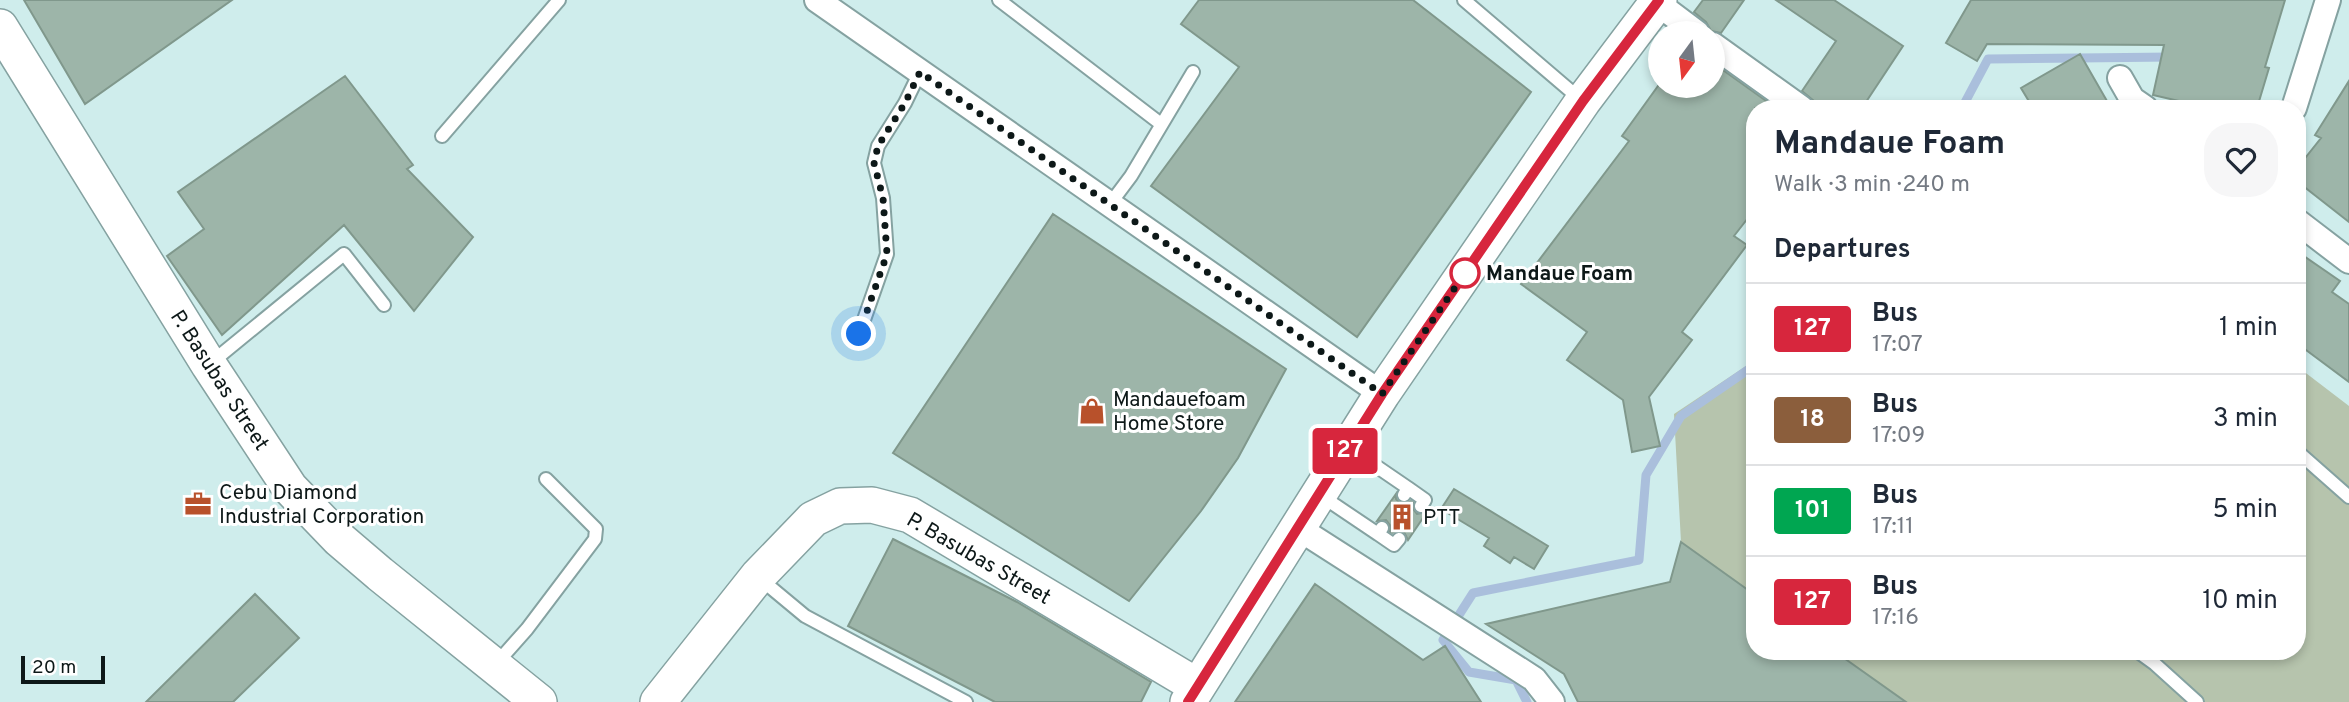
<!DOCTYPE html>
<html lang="en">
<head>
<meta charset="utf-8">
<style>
	body { margin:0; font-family:Overpass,sans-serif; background:#f6f6f7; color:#1f2937; height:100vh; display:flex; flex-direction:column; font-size:26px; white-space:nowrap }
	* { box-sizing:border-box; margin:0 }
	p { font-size:23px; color:#747a83 }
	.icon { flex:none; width:38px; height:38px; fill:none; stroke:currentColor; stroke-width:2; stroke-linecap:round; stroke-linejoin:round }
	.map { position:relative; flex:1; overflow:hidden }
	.drawer { position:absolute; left:1746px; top:100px; width:560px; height:560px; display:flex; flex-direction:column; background:#fff; border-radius:28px; box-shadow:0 4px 10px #0003 }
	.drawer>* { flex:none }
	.badge { padding:0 14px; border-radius:5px; font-size:24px; line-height:46px }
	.needle { width:46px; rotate:195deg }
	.buttons { position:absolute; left:1648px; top:21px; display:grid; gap:14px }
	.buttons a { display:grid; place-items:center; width:77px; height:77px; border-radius:50%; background:#fff; box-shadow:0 4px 10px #0003; font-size:35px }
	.scale { position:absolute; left:21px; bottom:18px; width:84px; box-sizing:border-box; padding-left:7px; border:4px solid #0d1818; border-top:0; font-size:19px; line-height:24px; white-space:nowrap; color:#0d1818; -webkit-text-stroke:5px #fff; paint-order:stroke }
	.you { position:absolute; width:35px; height:35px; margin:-18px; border:5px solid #fff; border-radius:50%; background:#1a73e8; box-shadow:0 0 0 10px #1a73e833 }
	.map>.badge { position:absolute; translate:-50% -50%; box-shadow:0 0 0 4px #fff }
	h2 { padding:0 28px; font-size:26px; line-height:63px }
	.round { display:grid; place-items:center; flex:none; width:74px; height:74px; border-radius:28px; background:#f6f6f7 }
	.summary { display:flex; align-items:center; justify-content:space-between; height:119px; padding:0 28px }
	h1 { font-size:33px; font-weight:700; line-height:52px }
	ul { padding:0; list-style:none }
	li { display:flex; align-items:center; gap:21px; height:91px; padding:0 28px; border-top:2px solid #e0e1e3 }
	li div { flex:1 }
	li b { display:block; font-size:26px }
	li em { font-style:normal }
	li .badge { min-width:77px; font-weight:700; text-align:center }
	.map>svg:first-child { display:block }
</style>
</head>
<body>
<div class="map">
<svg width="2349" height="702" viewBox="0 0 2349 702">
	<rect width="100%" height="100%" fill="#cfedec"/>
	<!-- green -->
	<path fill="#b6c4ad" d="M1755 360V595L1681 542 1674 414Z
		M2298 367 2349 406V702H1906L1834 651H2298Z"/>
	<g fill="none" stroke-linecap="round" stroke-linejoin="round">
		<!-- stream -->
		<path stroke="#aabfdc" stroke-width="9" d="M1962 108 1988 59 2172 57
			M1527 702 1516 680 1469 672 1443 640 1473 593 1639 560 1646 475 1681 416 1755 365"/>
	</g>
	<!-- building -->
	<path fill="#9db5a9" stroke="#80988c" stroke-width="2" d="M24 0H232L85 104Z
		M1199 0H1413L1531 92 1357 337 1151 186 1239 67 1181 24Z
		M1703 0H1744L1721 33 1711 31 1706 22 1694 12Z
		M1776 0H1834L1903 46 1862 108H1816L1814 101 1802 91 1836 41Z
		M1971 0H2285L2265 67 2269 68 2257 108H2209L2153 95 2164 45 1987 44 1977 61 1946 43Z
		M2080 54 2111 108H2033L2021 88Z
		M1713 63 1776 108H1755V209L1734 236 1747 245 1682 332 1692 340 1649 397 1660 446 1632 452 1623 400 1567 360 1587 332 1521 284 1629 141 1622 136 1658 86H1713Z
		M345 76 413 165 407 169 473 237 414 311 344 225 222 335 167 256 204 229 178 192Z
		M2349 81V222L2298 182V167L2321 138 2315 135Z
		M1053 214 1286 369 1238 458 1201 511 1129 601 893 453Z
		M2298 252 2340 281 2332 292 2349 304V382L2298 344Z
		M1454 489 1548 546 1534 569 1514 557 1510 563 1484 546 1489 538 1441 509Z
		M1396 494V499L1400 503 1405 504 1411 501 1413 502V509L1417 514 1427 512 1408 540 1404 532 1397 531 1392 533 1390 532V525L1386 520 1377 521Z
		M893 539 1017 602 1151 682 1141 702H995L848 626Z
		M1681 542 1755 595V651H1834L1906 702H1578L1564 674 1486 624 1670 582Z
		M1315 584 1423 660 1445 646 1481 702H1235Z
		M255 594 299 638 233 702H146Z"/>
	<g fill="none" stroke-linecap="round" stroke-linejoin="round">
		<!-- lane casing -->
		<g stroke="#85a2a1" stroke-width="16">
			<path id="lane" d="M999 0 1161 124
				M1464 0 1580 99
				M442 136 559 0
				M1110 204 1131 176 1193 72
				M859 334 887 254 883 198 874 163 878 146 905 103 920 72
				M212 362 344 254 384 305
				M1351 449 1408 488 1404 495
				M2298 452 2349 497
				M1408 488 1425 500 1421 506
				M1320 495 1378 534 1382 528
				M1378 534 1394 545 1399 539
				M758 577 805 616 966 702
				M2137 651 2155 664 2197 702
				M495 665 527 629 595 539 596 529 546 479"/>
		</g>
		<!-- street casing -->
		<g stroke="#85a2a1" stroke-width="28">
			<path id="street" d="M817 0 1382 394
				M1657 3 1697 33
				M1713 45 1801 108
				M2120 78 2132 99 2145 108
				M2294 108 2328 0
				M2298 222 2349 261
				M1298 528 1534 679 1552 702"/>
		</g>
		<!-- secondary casing -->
		<g stroke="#85a2a1" stroke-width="38">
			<path id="secondary" d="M0 27 209 365 290 488 339 539 380 574 539 702
				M658 702 758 576 813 519 840 506 872 505 910 515 1197 686
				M1188 702 1382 394 1583 101 1659 0"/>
		</g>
		<!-- lane -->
		<use href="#lane" stroke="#fff" stroke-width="12"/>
		<!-- street -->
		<use href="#street" stroke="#fff" stroke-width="24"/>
		<!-- secondary -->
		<use href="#secondary" stroke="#fff" stroke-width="35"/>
	</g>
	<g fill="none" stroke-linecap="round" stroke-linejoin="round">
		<!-- line casing -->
		<g stroke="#fff" stroke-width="16">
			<path id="line" d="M1188 702 1382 394 1583 101 1659 0"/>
		</g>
		<!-- line -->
		<use href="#line" stroke="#d7263d" stroke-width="10"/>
		<!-- walk -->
		<path stroke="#0d1818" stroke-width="7" stroke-dasharray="0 12.6" d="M859 334 887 254 883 198 874 163 878 146 905 103 920 72 1382 394 1465 273"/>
	</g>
	<!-- icons -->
	<defs>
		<g id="shop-bare" transform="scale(2.1)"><path d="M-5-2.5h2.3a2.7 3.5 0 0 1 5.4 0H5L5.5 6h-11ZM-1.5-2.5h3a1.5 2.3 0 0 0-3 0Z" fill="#b8512b" stroke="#fff" stroke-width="2.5" paint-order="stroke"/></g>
		<g id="office-bare" transform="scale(2.1)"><path d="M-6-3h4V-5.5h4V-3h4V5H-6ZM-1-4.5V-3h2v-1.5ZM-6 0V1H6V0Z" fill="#b8512b" stroke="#fff" stroke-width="2.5" paint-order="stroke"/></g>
		<g id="building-bare" transform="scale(2.1)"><path d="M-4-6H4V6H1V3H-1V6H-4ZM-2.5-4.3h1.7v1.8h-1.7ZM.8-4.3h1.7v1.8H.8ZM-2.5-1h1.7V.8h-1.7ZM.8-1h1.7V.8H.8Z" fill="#b8512b" stroke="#fff" stroke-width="2.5" paint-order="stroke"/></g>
	</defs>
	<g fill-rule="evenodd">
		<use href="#shop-bare" x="1092" y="411"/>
		<use href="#office-bare" x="198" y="504"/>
		<use href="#building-bare" x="1402" y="517"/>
	</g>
	<!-- markers -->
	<circle fill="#fff" stroke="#d7263d" stroke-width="3.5" cx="1465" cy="273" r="14"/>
	<g text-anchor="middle" stroke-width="6" stroke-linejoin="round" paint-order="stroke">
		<!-- stop labels -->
		<g font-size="21" font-weight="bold" fill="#0d1818" stroke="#fff" text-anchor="start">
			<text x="1486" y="280">Mandaue Foam</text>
		</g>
		<!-- street labels -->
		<g font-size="21" fill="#0d1818" stroke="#fff">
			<text transform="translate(220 380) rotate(57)" y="7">P. Basubas Street</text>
			<text transform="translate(979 558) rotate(30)" y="7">P. Basubas Street</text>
		</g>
		<!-- poi labels -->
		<g font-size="21" fill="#0d1818" stroke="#fff" text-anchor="start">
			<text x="1113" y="406">Mandauefoam<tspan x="1113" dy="24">Home Store</tspan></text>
			<text x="219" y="499">Cebu Diamond<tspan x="219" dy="24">Industrial Corporation</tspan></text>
			<text x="1423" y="524">PTT</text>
		</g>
	</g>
</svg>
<div class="buttons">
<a><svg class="needle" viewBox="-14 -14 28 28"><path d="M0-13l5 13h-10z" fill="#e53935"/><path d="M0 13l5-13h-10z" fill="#747a83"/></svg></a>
</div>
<div class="scale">20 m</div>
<div class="you" style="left:859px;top:334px"></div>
<b class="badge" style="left:1345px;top:451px;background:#d7263d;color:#fff">127</b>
<section class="drawer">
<div class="summary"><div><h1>Mandaue Foam</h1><p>Walk · 3 min · 240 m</p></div><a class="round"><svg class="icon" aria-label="heart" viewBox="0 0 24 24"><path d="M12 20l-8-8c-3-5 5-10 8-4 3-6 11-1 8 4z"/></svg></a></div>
<h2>Departures</h2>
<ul>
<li><span class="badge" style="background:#d7263d;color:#fff">127</span><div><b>Bus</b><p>17:07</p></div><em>1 min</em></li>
<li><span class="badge" style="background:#8b5e3c;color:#fff">18</span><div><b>Bus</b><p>17:09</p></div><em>3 min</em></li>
<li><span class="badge" style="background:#00a651;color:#fff">101</span><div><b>Bus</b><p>17:11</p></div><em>5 min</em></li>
<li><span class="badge" style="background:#d7263d;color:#fff">127</span><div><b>Bus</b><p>17:16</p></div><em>10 min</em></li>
</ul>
</section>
</div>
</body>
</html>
